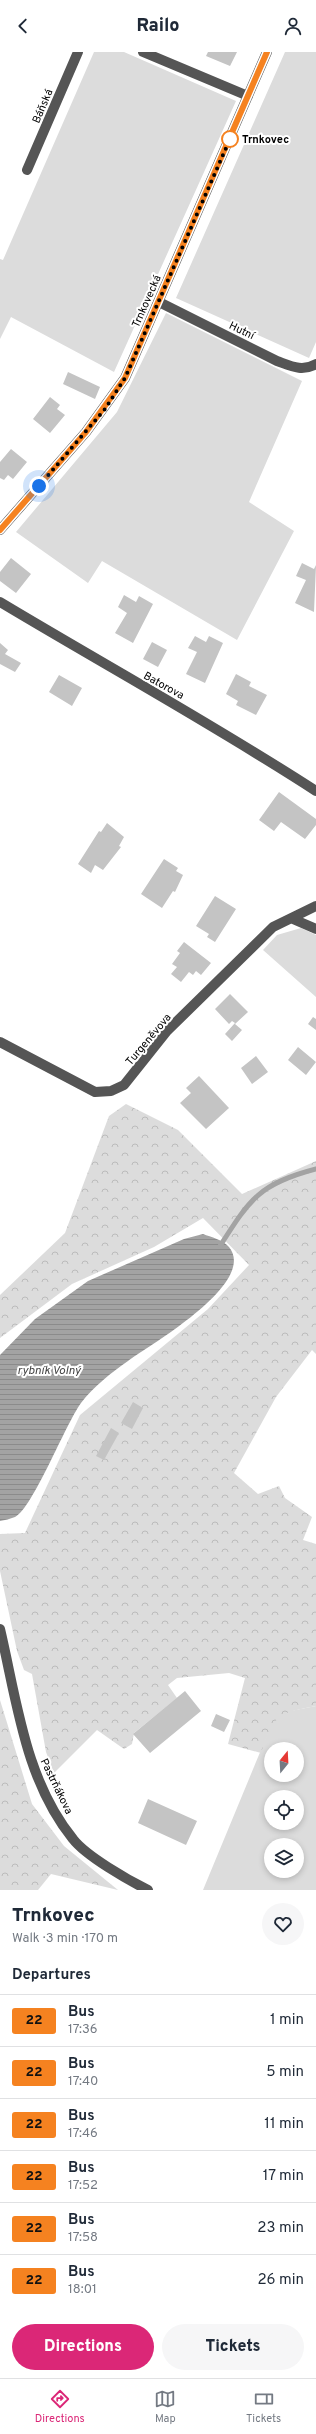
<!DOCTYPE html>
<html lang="en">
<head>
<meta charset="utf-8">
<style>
	body { margin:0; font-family:Overpass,sans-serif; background:#f6f6f7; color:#1f2937; height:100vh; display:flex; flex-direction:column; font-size:15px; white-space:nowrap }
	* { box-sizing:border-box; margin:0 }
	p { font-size:13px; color:#747a83 }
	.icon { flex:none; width:22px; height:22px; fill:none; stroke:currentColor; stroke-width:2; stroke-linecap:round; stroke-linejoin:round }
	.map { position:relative; height:1838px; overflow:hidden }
	.side { display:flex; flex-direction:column; background:#fff; flex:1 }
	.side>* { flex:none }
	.badge { padding:0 8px; border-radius:3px; font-size:14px; line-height:26px }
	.needle { width:26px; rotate:18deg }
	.fabs { position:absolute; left:264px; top:1690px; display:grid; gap:8px }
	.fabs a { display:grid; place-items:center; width:40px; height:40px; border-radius:50%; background:#fff; box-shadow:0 2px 6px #0003; font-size:20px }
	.you { position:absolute; width:20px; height:20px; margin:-10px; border:3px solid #fff; border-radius:50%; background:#1a73e8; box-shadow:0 0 0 6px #1a73e833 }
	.map>.badge { position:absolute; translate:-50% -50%; box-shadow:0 0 0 2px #fff }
	h2 { padding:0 12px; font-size:15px; line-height:36px }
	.round { display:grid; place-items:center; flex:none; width:42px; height:42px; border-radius:21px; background:#f6f6f7 }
	.head { display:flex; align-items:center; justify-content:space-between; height:68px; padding:0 12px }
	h1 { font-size:19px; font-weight:800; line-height:30px }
	.button { display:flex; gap:8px; margin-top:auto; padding:8px 12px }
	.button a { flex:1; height:46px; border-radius:24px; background:#db2777; color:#fff; font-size:16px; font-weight:800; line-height:46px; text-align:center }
	.button a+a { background:#f6f6f7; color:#1f2937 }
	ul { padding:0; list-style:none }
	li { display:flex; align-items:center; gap:12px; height:52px; padding:0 12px; border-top:1px solid #e0e1e3 }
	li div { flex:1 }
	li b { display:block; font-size:15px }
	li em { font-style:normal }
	li .badge { min-width:44px; font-weight:700; text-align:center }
	header { display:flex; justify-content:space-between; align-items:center; height:52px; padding:0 12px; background:#fff; font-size:18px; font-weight:800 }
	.tabs { display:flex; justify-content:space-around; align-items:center; height:56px; border-top:1px solid #e0e1e3; background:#fff; font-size:11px; color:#747a83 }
	.tabs a { display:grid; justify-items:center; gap:2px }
	.tabs .active { color:#db2777 }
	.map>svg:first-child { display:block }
</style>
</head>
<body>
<header><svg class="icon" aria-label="back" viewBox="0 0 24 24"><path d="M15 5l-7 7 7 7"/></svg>Railo<svg class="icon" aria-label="person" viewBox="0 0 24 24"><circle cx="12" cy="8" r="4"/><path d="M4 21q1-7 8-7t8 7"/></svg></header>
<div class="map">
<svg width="316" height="1838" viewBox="0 0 316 1838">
	<defs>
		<pattern id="forest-crowns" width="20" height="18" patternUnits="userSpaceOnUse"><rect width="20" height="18" fill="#dcdcdc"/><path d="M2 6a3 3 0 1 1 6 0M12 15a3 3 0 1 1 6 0" fill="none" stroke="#bbb"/></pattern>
		<pattern id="water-rules" width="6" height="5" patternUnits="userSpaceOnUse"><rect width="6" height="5" fill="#a3a3a3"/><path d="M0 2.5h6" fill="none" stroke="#8b8b8b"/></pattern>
	</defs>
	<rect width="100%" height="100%" fill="#fff"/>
	<!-- grass -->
	<path fill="#dcdcdc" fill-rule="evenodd" d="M94 0H124L236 49 114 320 11 265 0 287V207L3 208Z
		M285 0H316V290L309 306 176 246Z
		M166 261 302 329 249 450 294 479 237 588 102 509 88 531 16 480 117 360Z
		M301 876 316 883V945L263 898 277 883Z
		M316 1654V1838H203L273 1669 285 1660ZM271 1697H297V1723H271ZM271 1745H297V1771H271ZM271 1793H297V1819H271Z"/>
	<!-- forest -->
	<path fill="url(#forest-crowns)" d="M126 1052 178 1078 242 1142 316 1109V1302L312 1298 276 1345 234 1421 258 1442 279 1434 285 1446 312 1465 303 1488 316 1492V1654C275 1662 276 1662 261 1701L228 1692 245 1626 229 1621 177 1626 168 1633 177 1646 134 1681 132 1692 124 1697 97 1678 54 1721 46 1700 32 1622 24 1618 17 1599 0 1519V1482L25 1481 80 1363 208 1257 249 1213 203 1166 154 1195 72 1232 0 1286V1243L65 1181 109 1064Z
		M0 1648 32 1752 64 1794 118 1838 51 1822 38 1838H0Z"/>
	<!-- water -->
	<path fill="url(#water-rules)" d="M203 1182C211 1185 223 1188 229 1195 258 1231 150 1293 128 1309 111 1321 94 1334 81 1351 65 1373 33 1456 15 1465 10 1467 5 1468 0 1469V1303L35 1267 88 1229 184 1187Z"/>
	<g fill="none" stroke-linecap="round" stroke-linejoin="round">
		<!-- stream -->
		<path stroke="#a3a3a3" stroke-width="5" d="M220 1194C250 1147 259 1132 316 1117"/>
	</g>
	<!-- building -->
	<path fill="#c4c4c4" d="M208 0H237L230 14 206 4Z
		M68 320 100 335 95 347 63 332Z
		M50 345 60 353 57 357 65 363 50 381 33 367Z
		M11 397 27 410 13 427 8 423 4 428 0 426V410Z
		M11 506 31 522 16 541 0 529V520Z
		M302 511 314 517 316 513 314 560 295 551 306 528 296 524Z
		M124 543 136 550 139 544 153 552 133 591 115 581 127 561 118 555Z
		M195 584 206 590 209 584 223 591 205 631 186 622 197 600 188 596Z
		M152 590 167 598 158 615 143 607Z
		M0 591 8 598 5 602 21 611 15 620 0 612Z
		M236 622 251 630 249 634 267 643 256 663 236 653 238 649 226 642Z
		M59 623 82 636 72 654 49 640Z
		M279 740 316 767V773L305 787 281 770 274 779 259 768Z
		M107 771 124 785 119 794 121 795 103 818 95 813 91 821 78 812 99 779 101 780Z
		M164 807 178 816 176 819 183 823 175 840 173 839 162 856 141 842Z
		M215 844 236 857 215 890 207 885 209 882 196 874Z
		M184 890 211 911 201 923 196 919 193 923 189 920 181 930 171 922 177 915 172 912 180 901 177 899Z
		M230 942 248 960 235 972 242 978 232 989 225 982 235 971 232 969 229 972 215 957Z
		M313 965 316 967V978L308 972Z
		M298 995 316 1010 306 1023 288 1008Z
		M256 1004 268 1020 252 1032 241 1016Z
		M199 1024 229 1056 206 1077 180 1051 191 1041 186 1036Z
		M133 1350 143 1356 132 1377 121 1371Z
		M111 1376 119 1381 104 1408 96 1404Z
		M185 1639 201 1659 150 1701 133 1682Z
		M216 1662 230 1668 224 1680 211 1674Z
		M148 1747 197 1769 186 1793 138 1771Z"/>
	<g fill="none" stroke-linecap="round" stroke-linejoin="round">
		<!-- minor -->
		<path stroke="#555" stroke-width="10" d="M143 0 248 44
			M27 118 78 0
			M159 250 277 309C291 314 302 320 316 312
			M0 478 86 380 125 326 267 0
			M0 550C105 613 213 672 316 739
			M293 867 316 877
			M0 990 95 1040 111 1039 124 1033 167 979 273 875 316 854
			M0 1577C17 1649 25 1728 73 1787 86 1804 128 1828 148 1838"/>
	</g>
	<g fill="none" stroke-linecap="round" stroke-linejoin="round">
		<!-- line casing -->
		<g stroke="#fff" stroke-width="9">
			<path id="line" d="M0 478 86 380 125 326 267 0"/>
		</g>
		<!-- line -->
		<use href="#line" stroke="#f58220" stroke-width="6"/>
		<!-- walk -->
		<path stroke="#000" stroke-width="4" stroke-dasharray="0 7.2" d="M39 434 105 357 125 326 230 87"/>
	</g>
	<!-- markers -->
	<circle fill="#fff" stroke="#f58220" stroke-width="2" cx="230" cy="87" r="8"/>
	<g text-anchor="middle" stroke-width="4" stroke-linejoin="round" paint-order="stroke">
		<!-- street labels -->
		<g font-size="11" fill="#000" stroke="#fff">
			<text transform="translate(42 54) rotate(-67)" y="4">Báňská</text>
			<text transform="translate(146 249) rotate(-66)" y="4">Trnkovecká</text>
			<text transform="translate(242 278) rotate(26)" y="4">Hutní</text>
			<text transform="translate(164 633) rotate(29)" y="4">Batorova</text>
			<text transform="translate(148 987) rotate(-50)" y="4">Turgeněvova</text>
			<text transform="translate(57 1734) rotate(64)" y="4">Pastrňákova</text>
		</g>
		<!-- stop labels -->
		<g font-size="11" font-weight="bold" fill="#000" stroke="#fff" text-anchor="start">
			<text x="242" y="91">Trnkovec</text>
		</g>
		<!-- water labels -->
		<g font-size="12" font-style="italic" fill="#444" stroke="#fff">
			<text x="49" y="1322">rybník Volný</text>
		</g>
	</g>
</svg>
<div class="fabs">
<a><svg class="needle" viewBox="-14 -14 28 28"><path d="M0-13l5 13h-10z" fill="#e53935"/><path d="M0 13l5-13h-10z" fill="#747a83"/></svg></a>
<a><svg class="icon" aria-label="locate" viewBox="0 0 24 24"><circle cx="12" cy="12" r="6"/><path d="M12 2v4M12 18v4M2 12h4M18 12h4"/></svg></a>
<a><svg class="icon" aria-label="layers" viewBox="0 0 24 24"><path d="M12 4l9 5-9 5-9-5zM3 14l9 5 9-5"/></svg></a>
</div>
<div class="you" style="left:39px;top:434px"></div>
</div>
<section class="side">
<div class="head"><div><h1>Trnkovec</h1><p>Walk · 3 min · 170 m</p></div><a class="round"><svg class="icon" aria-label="heart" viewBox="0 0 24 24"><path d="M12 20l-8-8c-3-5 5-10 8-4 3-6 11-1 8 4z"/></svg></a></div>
<h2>Departures</h2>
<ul>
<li><span class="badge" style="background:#f58220;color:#111">22</span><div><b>Bus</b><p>17:36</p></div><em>1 min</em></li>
<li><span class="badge" style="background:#f58220;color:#111">22</span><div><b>Bus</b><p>17:40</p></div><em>5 min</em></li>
<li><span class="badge" style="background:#f58220;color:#111">22</span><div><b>Bus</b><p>17:46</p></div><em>11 min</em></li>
<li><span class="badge" style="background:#f58220;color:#111">22</span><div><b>Bus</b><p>17:52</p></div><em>17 min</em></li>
<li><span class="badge" style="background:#f58220;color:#111">22</span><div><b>Bus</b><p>17:58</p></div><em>23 min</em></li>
<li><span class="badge" style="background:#f58220;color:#111">22</span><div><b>Bus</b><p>18:01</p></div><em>26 min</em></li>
</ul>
<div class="button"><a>Directions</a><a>Tickets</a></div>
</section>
<nav class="tabs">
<a class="active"><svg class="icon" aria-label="directions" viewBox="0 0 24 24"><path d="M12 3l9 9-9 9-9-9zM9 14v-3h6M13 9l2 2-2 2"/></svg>Directions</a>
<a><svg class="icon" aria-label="map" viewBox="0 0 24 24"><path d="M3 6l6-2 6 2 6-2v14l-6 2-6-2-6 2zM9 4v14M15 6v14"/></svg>Map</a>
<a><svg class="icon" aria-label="tickets" viewBox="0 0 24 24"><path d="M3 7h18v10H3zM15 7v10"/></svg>Tickets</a>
</nav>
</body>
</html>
